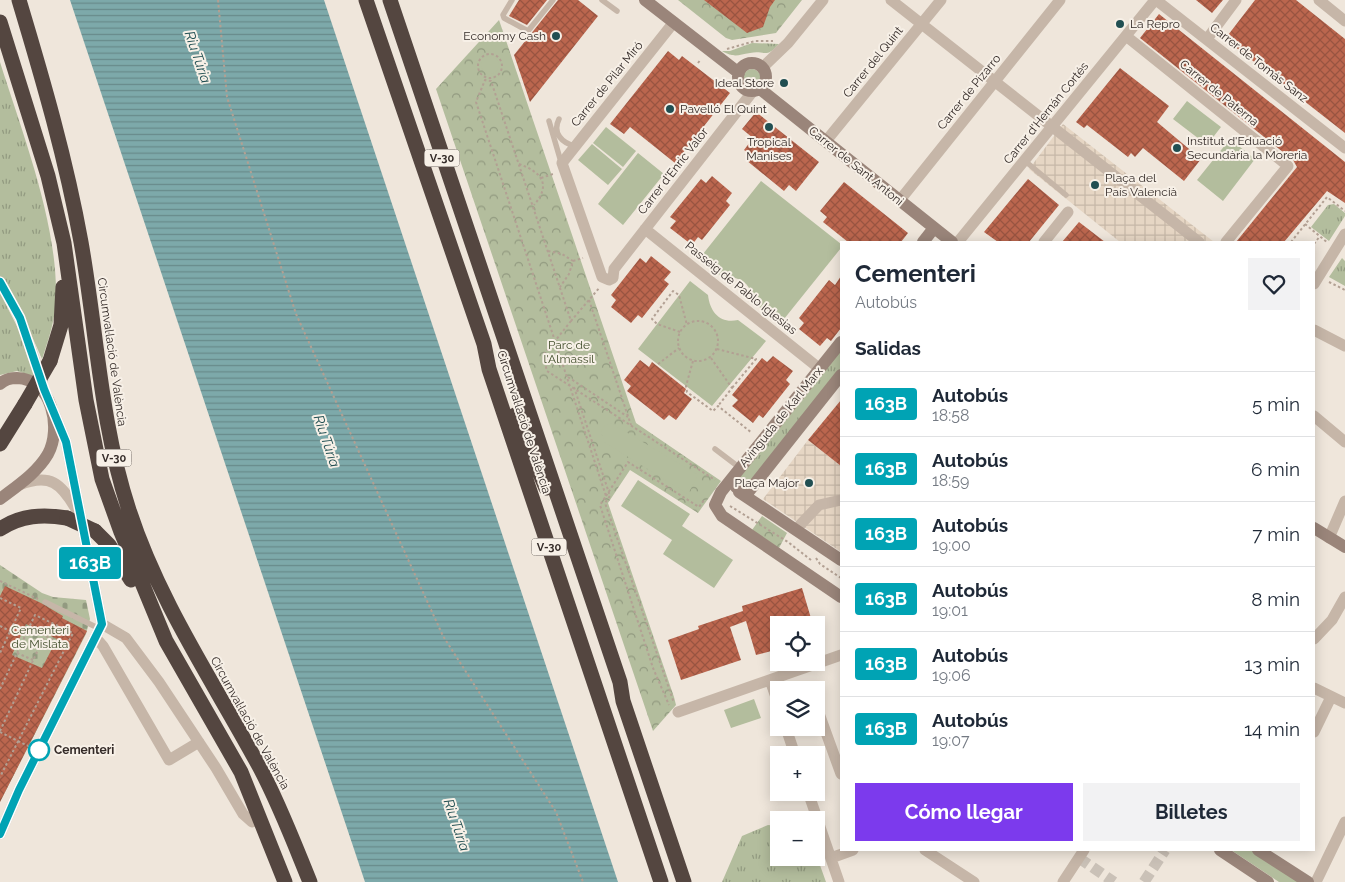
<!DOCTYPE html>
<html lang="es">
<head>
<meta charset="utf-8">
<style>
	body { margin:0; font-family:Raleway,sans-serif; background:#f2f2f3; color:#1f2937; height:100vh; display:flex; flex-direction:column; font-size:19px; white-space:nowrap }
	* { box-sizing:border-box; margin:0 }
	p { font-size:16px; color:#747a83 }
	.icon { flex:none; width:28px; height:28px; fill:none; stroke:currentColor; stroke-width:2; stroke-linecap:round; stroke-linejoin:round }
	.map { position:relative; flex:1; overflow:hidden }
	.details { position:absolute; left:840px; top:241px; width:475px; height:610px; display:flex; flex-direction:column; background:#fff; border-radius:0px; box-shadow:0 2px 12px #0003 }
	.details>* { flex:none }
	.badge { padding:0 10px; border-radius:4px; font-size:18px; line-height:32px }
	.tools { position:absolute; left:770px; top:616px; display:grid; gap:10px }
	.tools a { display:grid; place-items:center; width:55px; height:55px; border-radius:0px; background:#fff; box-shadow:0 2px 12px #0003; font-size:25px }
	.map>.badge { position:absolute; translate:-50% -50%; box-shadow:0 0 0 2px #fff }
	h2 { padding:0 15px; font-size:19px; line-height:45px }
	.round { display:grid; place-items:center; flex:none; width:52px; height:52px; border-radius:0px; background:#f2f2f3 }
	.overview { display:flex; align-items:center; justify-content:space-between; height:85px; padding:0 15px }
	h1 { font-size:24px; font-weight:700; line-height:38px }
	.cta { display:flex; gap:10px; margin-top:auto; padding:10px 15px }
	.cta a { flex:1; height:58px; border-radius:0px; background:#7c3aed; color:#fff; font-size:20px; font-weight:700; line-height:58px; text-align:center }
	.cta a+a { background:#f2f2f3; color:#1f2937 }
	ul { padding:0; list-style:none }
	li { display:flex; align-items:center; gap:15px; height:65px; padding:0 15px; border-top:1px solid #e0e1e3 }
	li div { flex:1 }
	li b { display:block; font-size:19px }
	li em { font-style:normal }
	li .badge { min-width:55px; font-weight:700; text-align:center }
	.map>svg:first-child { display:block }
</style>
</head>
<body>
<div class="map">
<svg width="1345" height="882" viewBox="0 0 1345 882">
	<defs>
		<pattern id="grass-tufts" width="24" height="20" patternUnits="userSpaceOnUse" patternTransform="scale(1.25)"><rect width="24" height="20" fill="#b3bd9d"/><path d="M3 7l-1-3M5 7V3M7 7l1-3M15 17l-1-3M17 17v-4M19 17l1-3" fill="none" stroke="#929a80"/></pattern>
		<pattern id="cemetery-stones" width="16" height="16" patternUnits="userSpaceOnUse" patternTransform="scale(1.25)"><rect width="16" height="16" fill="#b3bd9d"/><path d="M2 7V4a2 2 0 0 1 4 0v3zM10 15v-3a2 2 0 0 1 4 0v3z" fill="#929a80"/></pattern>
		<pattern id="park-crowns" width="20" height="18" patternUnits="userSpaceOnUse" patternTransform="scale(1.25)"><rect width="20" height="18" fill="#b3bd9d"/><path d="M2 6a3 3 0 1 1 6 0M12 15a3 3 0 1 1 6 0" fill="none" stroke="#929a80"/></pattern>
		<pattern id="plaza-grid" width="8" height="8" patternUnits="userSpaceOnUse" patternTransform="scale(1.25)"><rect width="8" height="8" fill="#e6d6c4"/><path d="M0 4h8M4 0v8" fill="none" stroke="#c6b8a8"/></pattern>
		<pattern id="water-rules" width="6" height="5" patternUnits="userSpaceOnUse" patternTransform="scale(1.25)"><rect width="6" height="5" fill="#7da9aa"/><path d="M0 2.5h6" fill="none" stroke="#678a8a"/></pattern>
		<pattern id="building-cross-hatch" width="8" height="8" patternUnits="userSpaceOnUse" patternTransform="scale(1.25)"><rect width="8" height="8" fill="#bb664e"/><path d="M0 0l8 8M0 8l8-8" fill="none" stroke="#995441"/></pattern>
	</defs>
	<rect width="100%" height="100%" fill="#efe6db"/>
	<!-- grass -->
	<path fill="url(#grass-tufts)" d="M752 43 779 44C766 59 765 50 750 53 738 55 734 58 722 51H730Z
		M0 62C22 132 56 219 56 292 57 314 49 339 42 359L22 314 0 276Z
		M1334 204 1345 213V216L1329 241 1311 227 1328 205Z
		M1342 258 1345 261V286L1329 277Z
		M0 293 21 334 36 377 17 371 0 375Z
		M841 348V369L746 486 737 478Z
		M768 825 779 826V858H816V854L826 882H722L742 836Z"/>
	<!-- cemetery -->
	<path fill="url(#cemetery-stones)" d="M0 565 42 593 53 597 86 600 90 619 86 634 0 802Z"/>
	<!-- park -->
	<path fill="url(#park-crowns)" d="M678 0H802L776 33 732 40 726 38Z
		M499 20 636 423 721 481 698 513 630 470 608 503 674 697 676 705 653 731 436 89Z
		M762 516 787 533 779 548 752 530Z"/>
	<!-- garden -->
	<path fill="#b3bd9d" d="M481 65a9 9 0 1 1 18 0a9 9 0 1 1-18 0Z
		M743 78a9 9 0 1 1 18 0a9 9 0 1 1-18 0Z
		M1187 101 1221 127 1207 145 1173 119Z
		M606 127 636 151 623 167 593 143Z
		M1230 139 1255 159 1223 201 1197 180Z
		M592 144 622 169 608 185 578 160Z
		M638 153 664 174 623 225 598 204Z
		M761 181 841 244V248L780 324 752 301C753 284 739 275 723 278L699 259Z
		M690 281 708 295C710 313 721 324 738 320L766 341 712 406 638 349Z
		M611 423 698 475 688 494 604 442 601 431 605 425Z
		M638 480 690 514 682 526 733 560 714 588 663 554 672 540 621 506Z
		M754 699 761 718 731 728 724 710Z
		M1231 850H1253L1300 882H1279Z"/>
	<!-- plaza -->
	<path fill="url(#plaza-grid)" d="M1063 124 1214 242H1120L1029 169Z
		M808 440 841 466V552L763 499Z"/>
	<!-- water -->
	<path fill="url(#water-rules)" d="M70 0H324L618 882H365Z"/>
	<!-- building -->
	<path fill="url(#building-cross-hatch)" fill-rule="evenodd" d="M519 0H547L527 25 509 16Z
		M558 0H578L598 16 530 102 514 55Z
		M704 0H775L770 7 763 27 747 33Z
		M1196 0H1223L1212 13Z
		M1255 0H1296L1345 39V133L1225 39Z
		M1159 14 1345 162V203L1327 191 1284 242H1236L1297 167 1293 160 1140 38Z
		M668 51 679 60 682 56 730 93 675 163 630 127 624 134 610 124Z
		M1120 68 1169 106 1157 122 1201 159 1184 181 1143 148 1135 157 1131 153 1128 157 1087 125 1084 128 1076 122Z
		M756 112 819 162 796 191 789 185 784 191 746 160 751 155 744 150 753 138 742 129Z
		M712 176 732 193 726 201 730 205 702 240 698 237 692 245 670 228 676 221 670 217 701 179 706 183Z
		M1028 179 1059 205 1029 242H998L984 232Z
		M844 182 908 233 901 242H848L823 222 827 217 820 211Z
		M1079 222 1105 242H1062Z
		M651 256 671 272 664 280 669 284 642 318 638 315 631 323 611 307 616 300 611 295 640 258 646 263Z
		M841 276V328L831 341 827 338 820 346 799 329 804 323 799 318 829 280 835 285Z
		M773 356 793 371 786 380 790 384 763 418 759 415 753 423 732 406 738 400 732 395 762 358 767 362Z
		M640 360 649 367 652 362 686 389 684 393 692 399 676 420 669 415 664 420 627 391 631 386 624 380Z
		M841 400V466L808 440Z
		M5 586 41 603 63 616 62 618 87 631 0 802V596ZM26 624 57 639 42 668 12 655Z
		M802 588 813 625H779V649L756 655 746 621 730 627 741 660 681 680 668 640 699 629 698 626 743 611 742 606Z"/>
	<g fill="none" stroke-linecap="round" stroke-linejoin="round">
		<!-- street-tunnel -->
		<path stroke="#cac1b7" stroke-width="11" stroke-dasharray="11 5.5" stroke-linecap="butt" d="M1079 858 1114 882
			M1144 882 1165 850"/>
		<!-- path -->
		<path stroke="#b2a093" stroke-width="2" stroke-dasharray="2.5 2.5" stroke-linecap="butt" d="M218 0 227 97 296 314 443 636 556 812 583 882
			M727 49 755 41H773
			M478 66a12 12 0 1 1 24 0a12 12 0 1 1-24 0Z
			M698 63 701 59
			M519 164C541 172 552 184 534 205
			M541 178 553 174
			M1305 224 1328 243
			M1291 242 1327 197 1345 211
			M1314 244 1320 236
			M548 251 562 254 573 261 569 274 560 287
			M573 261 583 258
			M1329 282 1345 290
			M589 300 631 425
			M678 341a20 20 0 1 1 40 0a20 20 0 1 1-40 0Z
			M571 321 555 341 476 102 485 80 491 81 571 321 600 287
			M680 332 657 324 652 319 673 291 679 295 687 325
			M555 341 606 496 600 505 653 668 669 705
			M555 341 543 355 547 371 715 480
			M717 349 756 359 732 388
			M711 358 732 388 718 406
			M693 361 686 386 687 392 713 411 718 406 752 433
			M658 364 679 348
			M568 377 628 417
			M574 387 610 496 605 503 674 703
			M606 496 628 462 699 507 704 500
			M730 506 788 542 811 560
			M816 558 820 564 841 578
			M0 581 38 599
			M0 598 21 608 0 653
			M0 626 10 631
			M28 628 67 646
			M17 653 33 660
			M0 689 35 615 73 633 0 777
			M0 731 45 635
			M0 732 28 746"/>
		<!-- lane -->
		<path stroke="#c6b6a8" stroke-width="5.5" d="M512 0 503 15 504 18 528 31 553 0
			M602 0 617 11
			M559 119C552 133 562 143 575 146
			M549 121 561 162
			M1025 161 1066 195
			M715 449 740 468
			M45 602 100 629"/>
		<!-- street -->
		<path stroke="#c6b6a8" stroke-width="11" d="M891 0 1199 242
			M1156 0 1345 148
			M1319 0 1345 21
			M1126 36 1288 166 1226 242
			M1207 39 1236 0
			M762 68 788 43 823 0
			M826 141 941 0
			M900 200 1060 0
			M645 229 820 369
			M958 242 1155 0
			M1044 242 1068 212
			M614 269 613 278 609 280 602 277 562 163 674 22
			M614 269 753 91
			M0 282 20 318 42 382
			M1314 284 1345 234
			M1314 330 1345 346
			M54 413 66 442 102 624
			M1314 416 1345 442
			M19 485C50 473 61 483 76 509
			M800 525 819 505 841 500
			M1329 538 1345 501
			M102 624 126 638 159 682 216 768 243 814 252 822
			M96 638 103 646 169 760 199 742
			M1314 639 1332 620 1345 597
			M770 680 779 706
			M1314 688 1345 703
			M816 705 841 774
			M678 712 841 655
			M786 728 795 755
			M1314 732 1331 697
			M808 792 839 882
			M0 834 19 790 102 624
			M925 850 974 882
			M831 858 853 850
			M1063 882 1084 850
			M1316 882 1345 822"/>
		<!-- secondary -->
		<path stroke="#9a857a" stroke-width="12" d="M645 0 739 73
			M738 77a14 14 0 1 1 28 0a14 14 0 1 1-28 0Z
			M760 89 952 242
			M923 242 934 228
			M841 342 721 492 715 505 722 516 841 597
			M0 384C5 379 10 378 17 378 52 379 62 428 48 454 37 473 17 486 0 499
			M733 478 736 487 746 495 841 375
			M739 492 841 560
			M1314 528 1345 547
			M1220 850 1268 882
			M1258 850 1308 882"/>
		<!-- highway -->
		<path stroke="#544640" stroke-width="15" d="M19 0C43 80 66 159 81 242 97 332 100 422 129 510 159 602 213 681 259 766 279 803 294 843 310 882
			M366 0 484 344 489 369 661 882
			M390 0 620 682 623 701 684 882
			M0 22 48 176 64 243 86 400 102 479 121 532 166 641 241 772 285 882
			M50 361 61 325 63 287
			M515 415 546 488
			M0 444 25 404
			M0 529C21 515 43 514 67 518
			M95 531 109 545 131 580"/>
		<!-- highway-bridge -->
		<path stroke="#544640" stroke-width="15" d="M25 404 50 361
			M67 518 95 531"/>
	</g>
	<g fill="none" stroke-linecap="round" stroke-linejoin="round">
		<!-- line casing -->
		<g stroke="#fff" stroke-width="11">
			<path id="line" d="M0 282 20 318 44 389 66 442 102 624 19 790 0 834"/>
		</g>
		<!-- line -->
		<use href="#line" stroke="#00a3b4" stroke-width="8"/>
	</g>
	<!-- markers -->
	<g fill="#214f52" stroke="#f7f0e7" stroke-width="2">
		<circle cx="1120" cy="24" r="5"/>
		<circle cx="556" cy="36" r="5"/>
		<circle cx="784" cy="83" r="5"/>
		<circle cx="670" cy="109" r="5"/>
		<circle cx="769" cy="127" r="5"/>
		<circle cx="1177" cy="148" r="5"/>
		<circle cx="1095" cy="185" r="5"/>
		<circle cx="809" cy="483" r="5"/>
	</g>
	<circle fill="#fff" stroke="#00a3b4" stroke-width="2.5" cx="39" cy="750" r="10"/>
	<g text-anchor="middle" stroke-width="4" stroke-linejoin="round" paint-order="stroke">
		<!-- shield labels -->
		<g fill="#f7f0e7" stroke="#6e6661" stroke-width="1">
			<rect x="424.5" y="149.5" width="35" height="17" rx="4"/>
			<rect x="96.5" y="449.5" width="35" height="17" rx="4"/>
			<rect x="531.5" y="538.5" width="35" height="17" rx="4"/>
		</g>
		<g font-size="11" font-weight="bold" fill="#342b28">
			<text x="442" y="162">V-30</text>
			<text x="114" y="462">V-30</text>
			<text x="549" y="551">V-30</text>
		</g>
		<!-- poi labels -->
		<g font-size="12" fill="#342b28" stroke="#f7f0e7" text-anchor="start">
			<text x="1130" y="28">La Repro</text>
			<text x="546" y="40" text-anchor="end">Economy Cash</text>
			<text x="774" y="87" text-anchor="end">Ideal Store</text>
			<text x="680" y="113">Pavelló El Quint</text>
			<text x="1187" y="145">Institut d'Eduació<tspan x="1187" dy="14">Secundària la Moreria</tspan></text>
			<text x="769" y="146" text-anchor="middle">Tropical<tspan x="769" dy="14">Manises</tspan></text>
			<text x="1105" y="182">Plaça del<tspan x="1105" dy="14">País Valencià</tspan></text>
			<text x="799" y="487" text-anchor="end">Plaça Major</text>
		</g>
		<!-- street labels -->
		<g font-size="12" fill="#342b28" stroke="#f7f0e7">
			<text transform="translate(873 62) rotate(-51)" y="4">Carrer del Quint</text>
			<text transform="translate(1259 63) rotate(38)" y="4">Carrer de Tomás Sanz</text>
			<text transform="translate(607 84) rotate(-51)" y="4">Carrer de Pilar Miró</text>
			<text transform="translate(969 92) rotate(-51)" y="4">Carrer de Pizarro</text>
			<text transform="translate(1219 93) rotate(39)" y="4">Carrer de Paterna</text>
			<text transform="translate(1046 113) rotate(-51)" y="4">Carrer d'Hernán Cortés</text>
			<text transform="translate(856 166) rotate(39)" y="4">Carrer de Sant Antoni</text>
			<text transform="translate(673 171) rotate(-52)" y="4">Carrer d'Enric Valor</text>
			<text transform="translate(741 288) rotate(39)" y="4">Passeig de Pablo Iglesias</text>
			<text transform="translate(112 352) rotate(82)" y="4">Circumval·lació de València</text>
			<text transform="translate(781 417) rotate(-51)" y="4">Avinguda de Karl Marx</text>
			<text transform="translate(524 422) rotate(72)" y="4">Circumval·lació de València</text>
			<text transform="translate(250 723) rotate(61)" y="4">Circumval·lació de València</text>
		</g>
		<!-- park labels -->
		<g font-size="12" fill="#44502e" stroke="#f7f0e7">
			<text x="569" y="349">Parc de<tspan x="569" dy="14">l'Almassil</tspan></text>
			<text x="40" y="634">Cementeri<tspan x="40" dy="14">de Mislata</tspan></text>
		</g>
		<!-- stop labels -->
		<g font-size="12" font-weight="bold" fill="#342b28" stroke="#f7f0e7" text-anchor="start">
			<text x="54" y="754">Cementeri</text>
		</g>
		<!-- water labels -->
		<g font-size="14" font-style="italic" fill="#214f52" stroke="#f7f0e7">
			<text transform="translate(198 57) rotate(71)" y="5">Riu Túria</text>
			<text transform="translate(327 441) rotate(71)" y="5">Riu Túria</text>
			<text transform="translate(457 825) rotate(71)" y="5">Riu Túria</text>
		</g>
	</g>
</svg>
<div class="tools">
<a><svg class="icon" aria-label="locate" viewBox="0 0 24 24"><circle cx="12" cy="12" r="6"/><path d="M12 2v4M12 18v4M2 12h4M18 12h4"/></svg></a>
<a><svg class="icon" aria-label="layers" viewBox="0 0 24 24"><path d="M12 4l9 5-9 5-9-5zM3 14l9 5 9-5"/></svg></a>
<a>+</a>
<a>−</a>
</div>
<b class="badge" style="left:90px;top:563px;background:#00a3b4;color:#fff">163B</b>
<section class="details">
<div class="overview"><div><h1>Cementeri</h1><p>Autobús</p></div><a class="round"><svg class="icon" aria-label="heart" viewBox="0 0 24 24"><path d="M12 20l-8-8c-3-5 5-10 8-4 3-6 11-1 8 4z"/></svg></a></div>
<h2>Salidas</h2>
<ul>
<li><span class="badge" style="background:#00a3b4;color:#fff">163B</span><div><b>Autobús</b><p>18:58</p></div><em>5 min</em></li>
<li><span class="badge" style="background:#00a3b4;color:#fff">163B</span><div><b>Autobús</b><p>18:59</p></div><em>6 min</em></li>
<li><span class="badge" style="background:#00a3b4;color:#fff">163B</span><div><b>Autobús</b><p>19:00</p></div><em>7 min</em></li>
<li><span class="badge" style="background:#00a3b4;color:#fff">163B</span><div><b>Autobús</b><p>19:01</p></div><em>8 min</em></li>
<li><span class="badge" style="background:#00a3b4;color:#fff">163B</span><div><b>Autobús</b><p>19:06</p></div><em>13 min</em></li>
<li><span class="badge" style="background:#00a3b4;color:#fff">163B</span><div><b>Autobús</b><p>19:07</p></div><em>14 min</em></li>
</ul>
<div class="cta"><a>Cómo llegar</a><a>Billetes</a></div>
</section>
</div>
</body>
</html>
